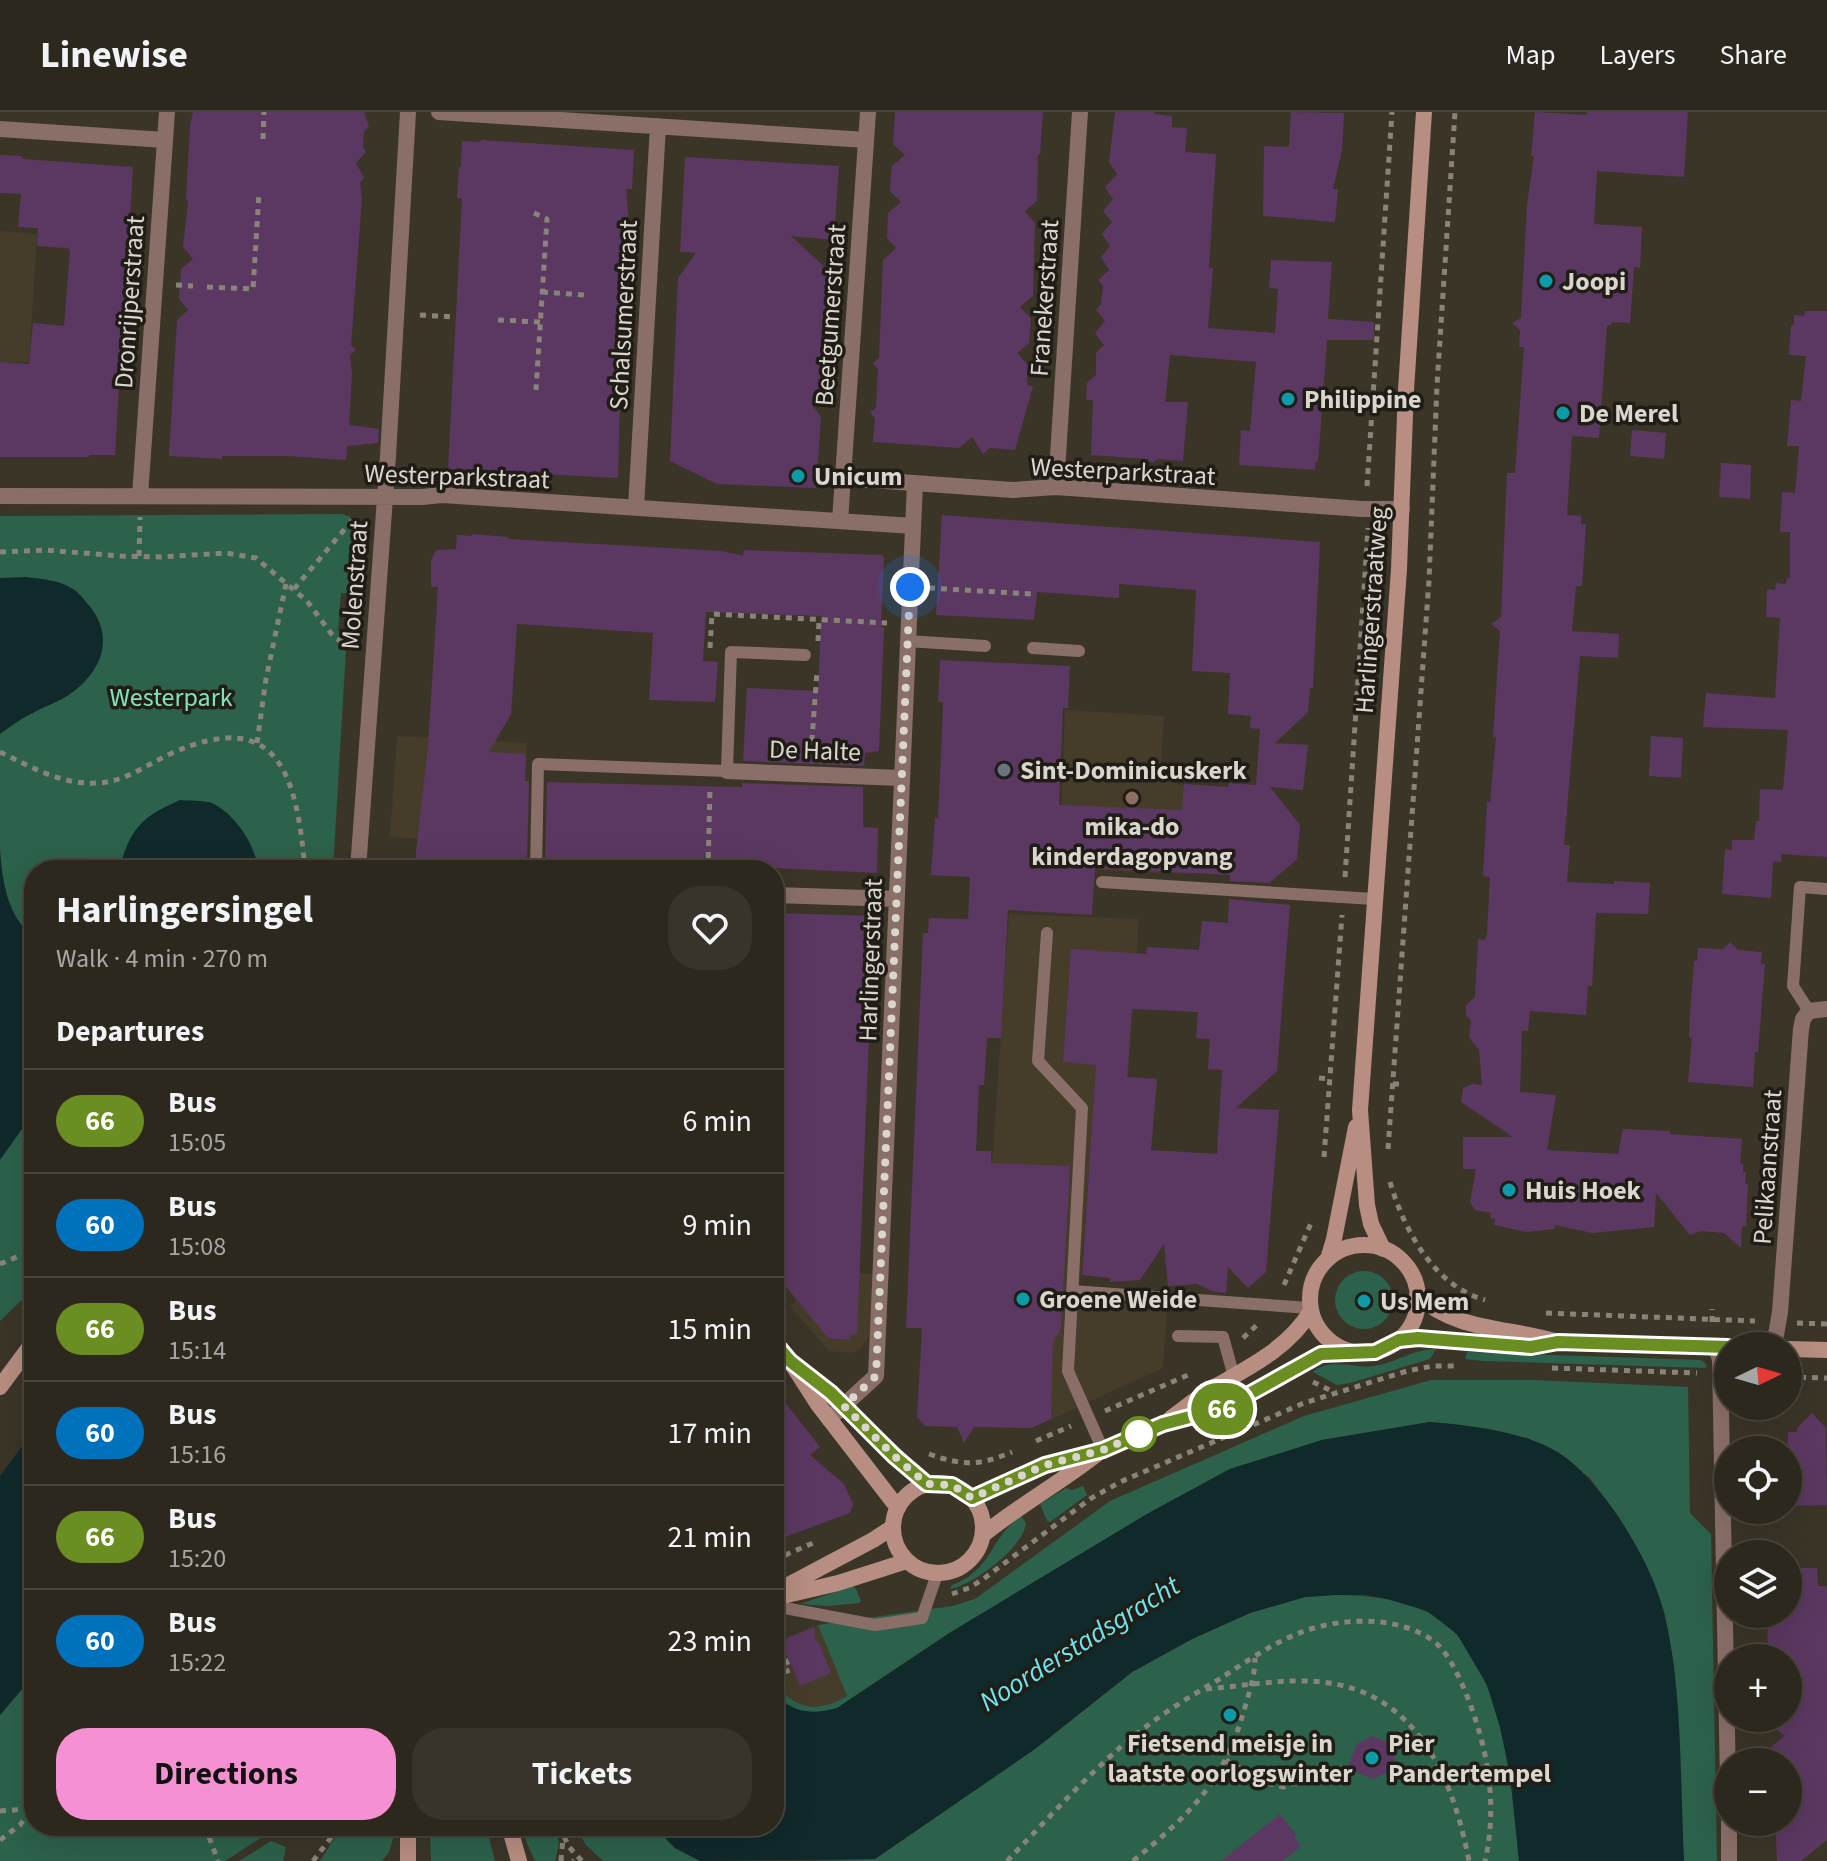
<!DOCTYPE html>
<html lang="en">
<head>
<meta charset="utf-8">
<style>
	body { margin:0; font-family:"Source Sans 3",sans-serif; background:#38342b; color:#f1f3f6; height:100vh; display:flex; flex-direction:column; font-size:30px; white-space:nowrap }
	* { box-sizing:border-box; margin:0 }
	p { font-size:26px; color:#a6a6a4 }
	.icon { flex:none; width:44px; height:44px; fill:none; stroke:currentColor; stroke-width:2; stroke-linecap:round; stroke-linejoin:round }
	.map { position:relative; flex:1; overflow:hidden }
	.drawer { position:absolute; left:24px; top:748px; width:760px; height:976px; display:flex; flex-direction:column; background:#2c281e; border-radius:32px; box-shadow:0 8px 32px #0002,0 0 0 2px #48443c }
	.drawer>* { flex:none }
	.badge { padding:0 16px; border-radius:26px; font-size:28px; line-height:52px }
	.needle { width:52px; rotate:85deg }
	.fabs { position:absolute; left:1714px; top:1220px; display:grid; gap:16px }
	.fabs a { display:grid; place-items:center; width:88px; height:88px; border-radius:50%; background:#2c281e; box-shadow:0 8px 32px #0002,0 0 0 2px #48443c; font-size:40px }
	.you { position:absolute; width:40px; height:40px; margin:-20px; border:6px solid #fff; border-radius:50%; background:#1a73e8; box-shadow:0 0 0 12px #1a73e833 }
	.map>.badge { position:absolute; translate:-50% -50%; box-shadow:0 0 0 4px #fff }
	h2 { padding:0 32px; font-size:30px; line-height:72px }
	.round { display:grid; place-items:center; flex:none; width:84px; height:84px; border-radius:32px; background:#38342b }
	.summary { display:flex; align-items:center; justify-content:space-between; height:136px; padding:0 32px }
	h1 { font-size:38px; font-weight:700; line-height:60px }
	.button { display:flex; gap:16px; margin-top:auto; padding:16px 32px }
	.button a { flex:1; height:92px; border-radius:32px; background:#f591d2; color:#111; font-size:32px; font-weight:700; line-height:92px; text-align:center }
	.button a+a { background:#38342b; color:#f1f3f6 }
	ul { padding:0; list-style:none }
	li { display:flex; align-items:center; gap:24px; height:104px; padding:0 32px; border-top:2px solid #48443c }
	li div { flex:1 }
	li b { display:block; font-size:30px }
	li em { font-style:normal }
	li .badge { min-width:88px; font-weight:700; text-align:center }
	header { display:flex; align-items:center; gap:48px; box-sizing:border-box; height:112px; padding:0 40px; background:#2c281e; border-bottom:2px solid #48443c }
	header strong { font-size:38px }
	nav { display:flex; gap:44px; margin-inline-start:auto; font-size:28px }
	.map>svg:first-child { display:block }
</style>
</head>
<body>
<header>
<strong>Linewise</strong>
<nav><a>Map</a><a>Layers</a><a>Share</a></nav>
</header>
<div class="map">
<svg width="1827" height="1749" viewBox="0 0 1827 1749">
	<rect width="100%" height="100%" fill="#3b3528"/>
	<!-- built -->
	<path fill="#463c2a" d="M0 119 37 122 29 250H0Z
		M1065 598 1164 604 1161 652 1179 673 1204 674 1191 762 1097 758 1099 707 1061 705Z
		M397 624 527 631 521 734 390 725Z
		M1009 802 1139 807 1128 964 1096 963 1079 1188 1167 1196 1163 1256 1032 1316 996 1315 985 1160Z
		M832 1160 874 1162 870 1223 860 1237 851 1241 829 1239 790 1194Z
		M818 1513 849 1587 837 1596 785 1593 774 1580V1570L787 1564 781 1560 784 1554 774 1548V1530Z"/>
	<!-- green -->
	<path fill="#2c614b" d="M342 402 350 405 355 416 350 481H341L338 519 347 520 333 758H34V1176L0 1209V404Z
		M1335 1188a29 29 0 1 1 58 0a29 29 0 1 1-58 0Z
		M1436 1237 1430 1247 1350 1271 1337 1273 1313 1260C1330 1245 1354 1257 1374 1254 1396 1251 1413 1237 1436 1237Z
		M1467 1240 1701 1248 1707 1253 1706 1256 1483 1249 1465 1247Z
		M1431 1268H1534L1688 1275 1690 1401 1711 1422 1717 1749H1684L1674 1554 1664 1499 1642 1447 1618 1404 1590 1366 1528 1326 1450 1312 1430 1310 1322 1328 1230 1357 1147 1402 951 1520 837 1596C831 1598 824 1601 818 1601 800 1602 774 1591 774 1572 797 1597 816 1602 847 1584L818 1513 952 1494 975 1487 1110 1389 1304 1304Z
		M1083 1374 1087 1383 1050 1410 1047 1409 1040 1392 1066 1376 1072 1378Z
		M1021 1404 1026 1411C1024 1435 973 1473 950 1477L952 1473C994 1457 989 1426 1021 1404Z
		M852 1474 855 1475 861 1489 859 1491 828 1494 800 1492Z
		M1335 1483C1366 1483 1397 1486 1425 1499 1503 1535 1512 1675 1519 1749H814L875 1747 1035 1637 1132 1560 1192 1527 1250 1501 1305 1485Z
		M34 1563V1714H279L225 1749H0V1603Z
		M348 1714H397L389 1740 382 1749H320L334 1727Z
		M435 1714H486L495 1749H431L430 1724Z
		M523 1714H555L559 1732 555 1749H535L526 1729Z
		M575 1714H653L675 1736 700 1749H603L586 1733Z
		M271 1729 286 1735 283 1749H239Z"/>
	<!-- water -->
	<path fill="#10292b" d="M26 465C42 467 59 468 73 477 78 480 82 485 86 490 112 518 107 550 79 575 65 588 47 593 31 602 20 607 10 615 0 622V466Z
		M180 688C189 689 203 688 212 691 235 702 256 733 258 758H119C130 717 141 705 180 688Z
		M0 737C2 765 7 808 34 823V1000L0 1048Z
		M1430 1310C1470 1313 1526 1320 1559 1341 1580 1354 1595 1374 1610 1393 1632 1423 1655 1464 1664 1501 1683 1576 1680 1671 1684 1749H1519L1510 1662 1500 1615 1487 1573 1457 1522 1427 1499 1387 1487 1367 1483H1335L1305 1485 1250 1501 1192 1527 1132 1560 1035 1637 875 1747 700 1749 675 1736 653 1714H774V1580C792 1601 810 1603 837 1596L951 1520 1147 1402 1230 1357 1322 1328Z
		M34 1318V1563L0 1603V1364Z"/>
	<!-- building -->
	<path fill="#5b3861" fill-rule="evenodd" d="M193 0H364L369 14 364 20 363 35 366 40 356 51 364 66 360 70 362 87 351 233 356 238 350 243 352 263 349 313 379 317 378 331 347 334 346 348 287 344H222V347L169 344 177 208 188 198 179 187 181 157 193 147 183 135 188 90 186 87 190 14Z
		M895 0H1043L1040 42 1038 44 1037 89 1025 99 1035 111 1033 184 1020 195 1031 206 1029 231 1017 241 1028 253 1027 273 1033 274 1015 338 990 336 983 342 972 325 959 336 873 330 875 307 870 300 876 296 878 257 873 251 879 246 883 148 896 136 887 126 888 101 901 90 890 79 891 61 892 54 905 43 893 32Z
		M1115 0H1154V2L1172 4V15L1187 16 1185 40 1216 42 1209 156H1213L1208 216 1275 221 1278 177 1269 176 1271 148 1332 150 1328 207 1374 210V228H1327L1318 350H1315V358L1239 353 1241 318 1250 319 1256 250 1170 243 1165 290H1188L1183 349 1158 347 1152 351 1147 347 1091 343 1093 288H1086L1087 271 1096 263V241L1104 233 1095 221 1105 209 1096 198 1101 192 1103 174 1098 168 1109 158 1101 145 1110 134 1102 122 1112 110 1103 99 1113 87 1105 75 1117 62 1109 50Z
		M1291 0 1344 1 1342 38 1333 77H1338L1335 110 1263 104 1264 34 1289 35Z
		M1535 0 1587 3V0H1688L1684 65 1597 59 1594 112 1642 115 1640 156 1634 155 1630 211 1612 210 1611 213H1607L1599 326 1572 324 1567 403 1581 404V412H1586L1582 474H1576L1572 519 1619 522 1618 546 1580 544 1564 733H1570L1567 770 1614 772V769L1650 771 1648 802 1596 801 1592 874H1588L1586 903 1530 899 1528 919 1522 918 1520 980 1556 983 1547 1038 1618 1042 1623 1017 1670 1019V1022L1742 1027 1740 1052H1743V1060H1746L1745 1072H1748L1746 1114H1742L1741 1136 1724 1121 1701 1119 1690 1123 1656 1081 1654 1115 1592 1121 1555 1113 1554 1117 1527 1120 1494 1113 1495 1107 1490 1106 1491 1101 1475 1098 1470 1090 1476 1057H1463V1025H1513L1461 990 1463 976 1472 972 1482 973 1479 938 1469 925 1471 909 1466 903V893L1475 885 1478 827 1485 828 1487 822 1490 765 1483 764 1487 690H1490L1496 625 1493 626 1500 519 1491 512 1501 505 1507 361H1515L1524 235H1519L1520 218 1512 211 1521 206 1527 93 1534 44H1531Z
		M481 28 634 38 632 77H626L629 111 621 249 618 366 448 357 462 87 457 86 459 55H461L462 29 481 30Z
		M0 43 21 44 23 47 133 55 130 106H134L125 234 123 256H120L115 343H90L88 345H0V250L29 252 33 211 64 214 70 139 68 136 37 134 38 116 18 115 21 82 0 81Z
		M685 45 839 54 834 128 791 124 831 161 823 284 812 293 821 305 816 376 717 372 670 349 678 166 696 141 680 140Z
		M1805 199H1827V745L1782 742 1781 750 1773 749 1771 786 1722 782 1725 737 1732 738V728H1754L1756 709H1759L1760 677 1783 678 1788 618 1703 615 1706 581 1775 586 1780 506 1766 505 1767 477 1775 478 1776 471 1786 472 1787 466H1790V420H1780L1782 380 1795 381 1799 334H1787L1791 288 1801 289 1806 244 1789 243 1791 213H1794V203L1804 204Z
		M1632 318 1666 321 1664 347 1630 344Z
		M1721 351 1751 353 1750 387 1719 385Z
		M942 403 1320 430 1313 576H1310L1308 600 1275 631 1308 633 1303 678 1270 675 1300 713 1297 747 1269 771 1230 769V763L1095 756 1092 803 1008 798 1001 926H987L984 973H979L976 1039H991V1051L1070 1054 1061 1216 1053 1230 1051 1307 1031 1316 974 1315 964 1331 957 1315 925 1314 917 1305 922 1216H906L923 821H928L929 806 968 807 970 765 931 763 935 706H938L941 646 943 590H938L940 548 1070 554 1068 596H1063L1059 693 1182 698 1184 672 1228 675 1229 671 1256 673 1260 617 1250 616 1251 604 1228 602 1230 561 1192 559 1196 478 1119 472V486L1037 480 1034 508 936 503Z
		M472 422 508 425 509 427 722 439 743 444 744 438 882 443 884 446 881 515H884L879 639 865 641 864 654 743 649 747 576 818 579 821 504 706 500 703 549 718 550 715 590 649 588 653 521 517 512 511 602 489 640 526 642 525 669H529L527 751H520V758H414L428 634 438 475H431V448L436 438 456 437 457 423 472 424Z
		M1651 624 1683 626 1681 666 1649 664Z
		M547 670 734 675H742V671L863 675V715L878 716 877 761 688 752V756L545 751Z
		M1229 787 1290 793 1277 959 1236 996 1279 998 1266 1160 1248 1176 1228 1155 1226 1181 1214 1180 1197 1172 1168 1174 1164 1132 1140 1168 1110 1170V1166L1082 1163 1096 953 1063 950 1071 837 1146 842 1147 835 1199 838 1202 809 1228 811ZM1132 897 1198 900 1196 926 1210 927 1208 957 1222 958 1217 1042 1151 1038 1157 967 1127 965Z
		M774 801 874 804 857 1222 850 1223V1228L828 1226 774 1160Z
		M1730 830 1738 838 1762 840 1761 852H1765L1758 940H1755L1753 975 1688 970 1692 926 1689 925 1690 903 1694 849H1697L1698 836 1723 837Z
		M774 1276 820 1335 810 1343 844 1372 853 1392 850 1401 774 1429Z
		M1812 1301 1826 1316 1827 1393 1788 1394V1320H1797V1316Z
		M1788 1456H1817L1818 1474H1826L1827 1478V1728L1801 1749H1777L1775 1710H1788V1650H1754L1784 1624 1765 1606H1788V1546H1773V1536H1768L1767 1502H1788Z
		M814 1515 815 1529H818L831 1561 800 1574 781 1529Z
		M1372 1624 1388 1630 1395 1646 1390 1659 1373 1667 1347 1656 1357 1632Z
		M1280 1702 1296 1723 1294 1725 1301 1734 1283 1749H1221Z"/>
	<g fill="none" stroke-linecap="round" stroke-linejoin="round">
		<!-- path -->
		<path stroke="#89847a" stroke-width="5" stroke-dasharray="6 6" stroke-linecap="butt" d="M263 27 264 0
			M534 101 547 107 536 278
			M176 173 193 174
			M207 175 253 177 259 81
			M542 180 585 183
			M420 203 455 205
			M498 208 540 210
			M1367 374 1392 0
			M0 440 45 438 120 444 161 445 226 441 256 446 307 489 333 524 352 537
			M139 444 140 405
			M929 476 1032 482
			M294 477 355 405
			M818 529 819 509
			M710 536 712 502 887 511
			M257 631 266 567 286 472
			M0 640C31 655 62 673 97 671 125 670 146 653 170 642 280 592 297 666 305 758
			M811 641 817 559
			M708 758 710 676
			M1345 765 1368 416
			M1319 966 1330 967
			M1393 972H1403
			M1388 1037 1429 468 1437 273 1455 0
			M1324 1045 1342 803
			M1390 1070C1404 1118 1434 1174 1485 1188
			M0 1152 34 1138
			M1284 1173 1312 1109
			M1546 1201 1755 1209
			M1712 1210V1197
			M1797 1211 1827 1212
			M1243 1226 1259 1211
			M1552 1256 1697 1261
			M1788 1265 1827 1266
			M1313 1270 1336 1281
			M1105 1299 1188 1263
			M1036 1329 1071 1314
			M929 1342C963 1354 979 1354 1012 1340
			M774 1448 813 1431
			M952 1482 969 1476 982 1468 1090 1387 1120 1370 1304 1291 1407 1259 1433 1254H1454
			M774 1553 785 1560 790 1558 775 1523
			M1206 1577C1244 1574 1284 1566 1322 1570 1417 1580 1453 1666 1469 1749
			M1226 1648 1263 1670 1283 1675 1345 1655
			M0 1699 30 1697
			M205 1714 218 1749
			M559 1714 569 1735 582 1749
			M0 1728 20 1713 34 1693
			M313 1749 340 1714
			M561 1749 563 1726
			M573 1749 574 1748
			M1007 1749C1042 1713 1076 1675 1114 1641 1144 1613 1182 1589 1218 1568 1243 1552 1269 1533 1297 1522 1337 1505 1400 1502 1436 1531 1448 1542 1455 1557 1462 1572 1486 1627 1499 1689 1485 1749
			M1133 1749C1191 1701 1224 1671 1245 1595 1250 1578 1255 1563 1255 1546"/>
		<!-- lane -->
		<path stroke="#896f67" stroke-width="12" d="M907 529 985 534
			M1033 536 1079 539
			M536 758 538 652 727 659 731 540 805 543
			M1102 770 1374 787
			M1047 821 1038 949 1082 996 1068 1259 1103 1338
			M1809 899 1793 874 1800 775 1827 777
			M1072 1179 1310 1196
			M1178 1224 1223 1225 1234 1265
			M774 1494 875 1513 922 1506 937 1462"/>
		<!-- street -->
		<path stroke="#896f67" stroke-width="16" d="M439 0 866 28
			M0 17 165 28
			M842 366 1013 378 1056 375 1362 397H1402
			M1056 375 1080 0
			M0 384 422 385 442 383 913 414
			M140 384 167 0
			M636 395 658 14
			M840 409 868 0
			M727 659 901 666
			M358 758 388 344 408 0
			M774 783 896 787
			M1716 1234 1720 1248 1728 1671
			M1774 1234 1780 1200 1801 917 1803 907 1809 899 1827 897
			M829 1307 876 1264 915 371
			M1729 1710V1749"/>
		<!-- secondary -->
		<path stroke="#b78e81" stroke-width="16" d="M1310 1187a54 54 0 1 1 108 0a54 54 0 1 1-108 0Z
			M1383 1137 1371 1112 1367 1093 1360 998 1399 457 1406 278 1424 0
			M1328 1147 1334 1127 1356 1015
			M1417 1183C1456 1220 1510 1215 1558 1230L1728 1235
			M1399 1228 1418 1226 1531 1235 1556 1230
			M774 1230 790 1249 817 1291 898 1396
			M1788 1237 1827 1238
			M801 1258C846 1293 884 1335 927 1372
			M0 1275 34 1229
			M1171 1306C1186 1295 1201 1283 1218 1273 1253 1253 1289 1235 1311 1199
			M893 1416a45 45 0 1 1 90 0a45 45 0 1 1-90 0Z
			M972 1386 1045 1353 1103 1338 1163 1312 1224 1296 1321 1242 1349 1239
			M984 1422C1020 1393 1060 1371 1097 1342
			M775 1480 873 1428 893 1415
			M774 1486 838 1471 907 1449
			M509 1714 519 1749
			M408 1749V1725L412 1714"/>
	</g>
	<g fill="none" stroke-linecap="round" stroke-linejoin="round">
		<!-- line casing -->
		<g stroke="#fff" stroke-width="18">
			<path id="line" d="M774 1230 790 1249 831 1281 894 1344 927 1372 952 1373 972 1386 1045 1353 1103 1338 1163 1312 1224 1296 1321 1242 1375 1240 1399 1228 1418 1226 1531 1235 1558 1230 1728 1235"/>
		</g>
		<!-- line -->
		<use href="#line" stroke="#6b8e23" stroke-width="12"/>
		<!-- walk -->
		<path stroke="#dad6ce" stroke-width="8" stroke-dasharray="0 14.4" d="M910 475 876 1264 844 1294 894 1344 927 1372 952 1373 972 1386 1045 1353 1103 1338 1143 1320 1139 1322"/>
	</g>
	<!-- markers -->
	<g fill="#0f9aa8" stroke="#201d17" stroke-width="3">
		<circle cx="1546" cy="169" r="8"/>
		<circle cx="1288" cy="287" r="8"/>
		<circle cx="1563" cy="301" r="8"/>
		<circle cx="798" cy="364" r="8"/>
		<circle cx="1509" cy="1078" r="8"/>
		<circle cx="1023" cy="1187" r="8"/>
		<circle cx="1364" cy="1189" r="8"/>
		<circle cx="1230" cy="1603" r="8"/>
		<circle cx="1372" cy="1646" r="8"/>
	</g>
	<circle fill="#6b7280" stroke="#201d17" stroke-width="3" cx="1004" cy="658" r="8"/>
	<circle fill="#8d6e63" stroke="#201d17" stroke-width="3" cx="1132" cy="686" r="8"/>
	<circle fill="#fff" stroke="#6b8e23" stroke-width="4" cx="1139" cy="1322" r="16"/>
	<g text-anchor="middle" stroke-width="7" stroke-linejoin="round" paint-order="stroke">
		<!-- poi labels -->
		<g font-size="26" font-weight="bold" fill="#dad6ce" stroke="#201d17" text-anchor="start">
			<text x="1562" y="178">Joopi</text>
			<text x="1304" y="296">Philippine</text>
			<text x="1579" y="310">De Merel</text>
			<text x="814" y="373">Unicum</text>
			<text x="1020" y="667">Sint-Dominicuskerk</text>
			<text x="1132" y="723" text-anchor="middle">mika-do<tspan x="1132" dy="30">kinderdagopvang</tspan></text>
			<text x="1525" y="1087">Huis Hoek</text>
			<text x="1039" y="1196">Groene Weide</text>
			<text x="1380" y="1198">Us Mem</text>
			<text x="1230" y="1640" text-anchor="middle">Fietsend meisje in<tspan x="1230" dy="30">laatste oorlogswinter</tspan></text>
			<text x="1388" y="1640">Pier<tspan x="1388" dy="30">Pandertempel</tspan></text>
		</g>
		<!-- street labels -->
		<g font-size="26" fill="#dad6ce" stroke="#201d17">
			<text transform="translate(1044 186) rotate(-86)" y="9">Franekerstraat</text>
			<text transform="translate(129 190) rotate(-86)" y="9">Dronrijperstraat</text>
			<text transform="translate(623 203) rotate(-87)" y="9">Schalsumerstraat</text>
			<text transform="translate(830 203) rotate(-86)" y="9">Beetgumerstraat</text>
			<text transform="translate(1123 359) rotate(3)" y="9">Westerparkstraat</text>
			<text transform="translate(457 364) rotate(2)" y="9">Westerparkstraat</text>
			<text transform="translate(354 473) rotate(-86)" y="9">Molenstraat</text>
			<text transform="translate(1371 498) rotate(-86)" y="9">Harlingerstraatweg</text>
			<text transform="translate(815 638) rotate(2)" y="9">De Halte</text>
			<text transform="translate(870 848) rotate(-88)" y="9">Harlingerstraat</text>
			<text transform="translate(1767 1055) rotate(-86)" y="9">Pelikaanstraat</text>
		</g>
		<!-- park labels -->
		<g font-size="26" fill="#81e1b7" stroke="#201d17">
			<text x="171" y="594">Westerpark</text>
		</g>
		<!-- water labels -->
		<g font-size="28" font-style="italic" fill="#6de6f0" stroke="#201d17">
			<text transform="translate(1079 1531) rotate(-32)" y="10">Noorderstadsgracht</text>
		</g>
	</g>
</svg>
<div class="fabs">
<a><svg class="needle" viewBox="-14 -14 28 28"><path d="M0-13l5 13h-10z" fill="#e53935"/><path d="M0 13l5-13h-10z" fill="#a6a6a4"/></svg></a>
<a><svg class="icon" aria-label="locate" viewBox="0 0 24 24"><circle cx="12" cy="12" r="6"/><path d="M12 2v4M12 18v4M2 12h4M18 12h4"/></svg></a>
<a><svg class="icon" aria-label="layers" viewBox="0 0 24 24"><path d="M12 4l9 5-9 5-9-5zM3 14l9 5 9-5"/></svg></a>
<a>+</a>
<a>−</a>
</div>
<div class="you" style="left:910px;top:475px"></div>
<b class="badge" style="left:1222px;top:1297px;background:#6b8e23;color:#fff">66</b>
<section class="drawer">
<div class="summary"><div><h1>Harlingersingel</h1><p>Walk · 4 min · 270 m</p></div><a class="round"><svg class="icon" aria-label="heart" viewBox="0 0 24 24"><path d="M12 20l-8-8c-3-5 5-10 8-4 3-6 11-1 8 4z"/></svg></a></div>
<h2>Departures</h2>
<ul>
<li><span class="badge" style="background:#6b8e23;color:#fff">66</span><div><b>Bus</b><p>15:05</p></div><em>6 min</em></li>
<li><span class="badge" style="background:#0072bc;color:#fff">60</span><div><b>Bus</b><p>15:08</p></div><em>9 min</em></li>
<li><span class="badge" style="background:#6b8e23;color:#fff">66</span><div><b>Bus</b><p>15:14</p></div><em>15 min</em></li>
<li><span class="badge" style="background:#0072bc;color:#fff">60</span><div><b>Bus</b><p>15:16</p></div><em>17 min</em></li>
<li><span class="badge" style="background:#6b8e23;color:#fff">66</span><div><b>Bus</b><p>15:20</p></div><em>21 min</em></li>
<li><span class="badge" style="background:#0072bc;color:#fff">60</span><div><b>Bus</b><p>15:22</p></div><em>23 min</em></li>
</ul>
<div class="button"><a>Directions</a><a>Tickets</a></div>
</section>
</div>
</body>
</html>
